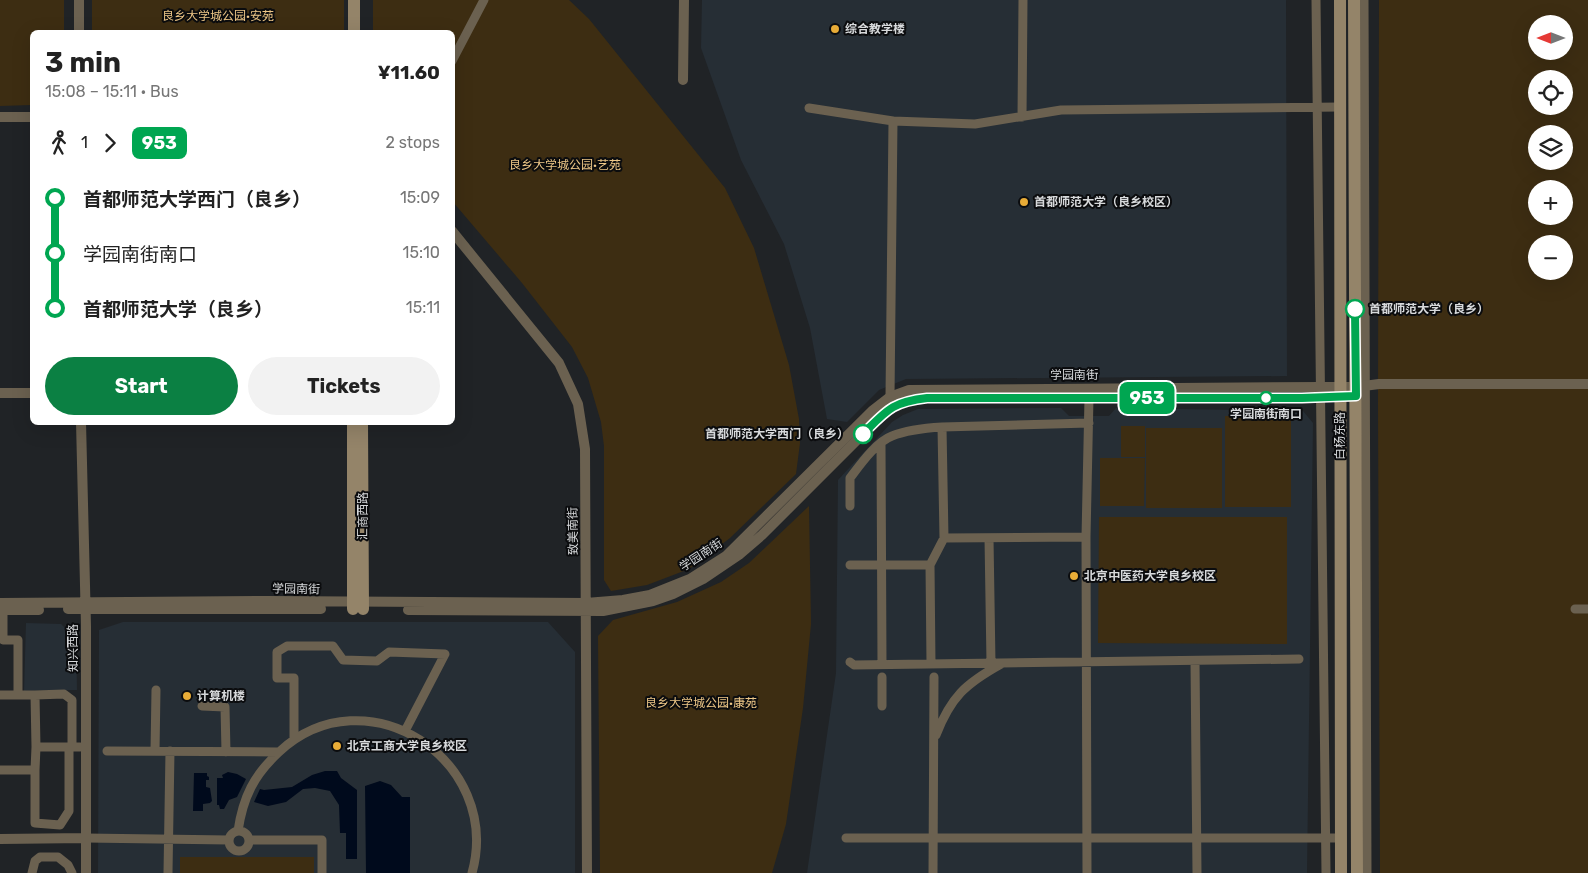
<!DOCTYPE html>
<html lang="en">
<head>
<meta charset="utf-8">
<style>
	body { margin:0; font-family:Rubik,"Noto Sans SC",sans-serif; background:#f2f2f2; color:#222; height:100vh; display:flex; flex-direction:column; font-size:19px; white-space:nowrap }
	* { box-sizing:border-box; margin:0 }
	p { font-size:16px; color:#767676 }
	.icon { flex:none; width:28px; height:28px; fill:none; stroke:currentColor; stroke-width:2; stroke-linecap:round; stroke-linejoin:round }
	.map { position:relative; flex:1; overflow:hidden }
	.sheet { position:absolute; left:30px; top:30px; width:425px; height:395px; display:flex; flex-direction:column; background:#fff; border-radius:8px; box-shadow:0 5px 20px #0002 }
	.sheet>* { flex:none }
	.badge { padding:0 10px; border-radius:8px; font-size:18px; line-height:32px }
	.needle { width:32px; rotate:270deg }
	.controls { position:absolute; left:1528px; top:15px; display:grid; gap:10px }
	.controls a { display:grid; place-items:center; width:45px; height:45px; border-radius:50%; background:#fff; box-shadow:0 5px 20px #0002; font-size:25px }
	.map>.badge { position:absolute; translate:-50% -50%; box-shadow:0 0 0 2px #fff }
	.legs { display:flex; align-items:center; gap:8px; height:55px; padding:0 15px; font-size:16px }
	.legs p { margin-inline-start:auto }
	.head { display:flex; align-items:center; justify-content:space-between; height:85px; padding:0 15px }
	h1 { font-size:28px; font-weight:700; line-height:38px }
	.button { display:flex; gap:10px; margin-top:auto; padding:10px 15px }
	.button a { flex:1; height:58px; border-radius:30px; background:#0b8043; color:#fff; font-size:20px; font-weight:700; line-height:58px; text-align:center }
	.button a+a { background:#f2f2f2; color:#222 }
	ul { padding:0 15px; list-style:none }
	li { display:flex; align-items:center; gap:18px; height:55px; font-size:19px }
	li i { display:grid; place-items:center; width:8px; height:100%; margin:0 6px; background:currentColor }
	li i::after { content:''; width:12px; height:12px; margin:-6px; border:4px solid; border-radius:50%; background:#fff }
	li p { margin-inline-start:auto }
	li:first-child i { background:linear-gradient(#0000 50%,currentColor 0) }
	li:last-child i { background:linear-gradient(currentColor 50%,#0000 0) }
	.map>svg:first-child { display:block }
</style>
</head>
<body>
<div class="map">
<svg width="1588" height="873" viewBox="0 0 1588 873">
	<rect width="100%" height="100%" fill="#202326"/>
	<!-- built -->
	<path fill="#262e35" d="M702 0H1286L1287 376 906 379 879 390 847 422 827 419 810 328 784 244 741 160 701 48Z
		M1061 408 1069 416H1109L1116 408 1303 411 1313 423 1307 873H807L836 673 838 480 892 422 903 415 918 409Z
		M123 622H548L575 652V873H98L99 630Z
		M26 623 61 624 76 639 77 690 24 691Z"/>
	<!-- green -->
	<path fill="#3d2d12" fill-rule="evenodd" d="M0 0H64V32H32V105L0 106Z
		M92 0H344V32H92Z
		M373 0H569L589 19 725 188 754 248 789 365 799 419 800 443 796 474 730 538 689 569 647 585 611 591 604 580V446L601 422 588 378 572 347 522 283 453 202 452 32H373Z
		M1379 0H1588V873H1380L1378 404ZM1536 24H1564V51H1536ZM1536 79H1564V106H1536ZM1536 134H1564V161H1536ZM1536 189H1564V216H1536ZM1536 244H1564V271H1536Z
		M1225 416H1291V507H1225Z
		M1121 426H1145V457H1121Z
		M1146 428H1222V508H1146Z
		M1100 458H1145L1144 506H1100Z
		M809 506 811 624 803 708 786 824 772 873H600L598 636 613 620 677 602 721 582 749 563Z
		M1099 517H1287V644L1098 643Z
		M180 857H314V873H180Z"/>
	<!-- water -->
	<path fill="#000a1c" d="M325 771H337L341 778 357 790V859H346V833H340L339 805 330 791 315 788 303 789 286 802 268 806 254 802 260 789 264 790 292 787 312 775Z
		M228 772 237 774 246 779 237 797 229 800 224 809H220L219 805H217V778H223L222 775Z
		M194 773H207V776L209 777V780H206V787L210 788 212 801 210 803 203 804V811H193Z
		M380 781 391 785 402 797H410V873H366L365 786Z"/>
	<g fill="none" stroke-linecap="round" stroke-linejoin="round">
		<!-- minor -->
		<path stroke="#6b6150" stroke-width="9" d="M1316 0 1326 873
			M1364 0 1367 873
			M452 61 484 0
			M809 108 893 121
			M1022 117 1023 0
			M892 402 890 397 893 121 975 124 1061 110 1340 107
			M942 427 944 538
			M881 443 882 664
			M850 506V478C860 465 876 442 892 436 907 430 926 428 942 427L1089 423
			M989 538 991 663
			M850 565H930
			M1575 609H1588
			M3 610V640H18V695
			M1195 661 1197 873
			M850 662 854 665 1299 659
			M931 664 930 565 944 538 1086 537
			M882 677V706
			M0 695H35L36 747H80
			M35 695 64 694 72 700V747
			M202 706 225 707 226 752
			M936 735C951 697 965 684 1001 664
			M294 739V678H277V652L287 646H333L343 660 377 661 389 652 445 654 405 731
			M107 751 278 752
			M155 751 156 690
			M0 770H35V823L60 825 69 811V747
			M35 770 36 747
			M229 841a10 10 0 1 1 20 0a10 10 0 1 1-20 0Z
			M238 831C243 797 254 775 279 752 366 671 503 760 472 873
			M86 838 229 840
			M846 838H1341
			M249 840H322V873
			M32 873 35 861 40 857H58L68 865 72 873
			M168 873 170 751
			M933 873 934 677
			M1087 873 1086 537 1089 398"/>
		<!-- tertiary -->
		<path stroke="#6b6150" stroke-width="10" d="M79 0V32
			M683 80 684 0
			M0 117H32
			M452 231 559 363 578 404 585 449 587 873
			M0 393H32
			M81 422 86 626V873
			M0 603 270 601 586 603 623 600 650 595 690 579 726 556 872 411 890 397 909 390 1321 387H1356L1379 384H1588
			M68 609H321
			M0 610H39
			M408 610 603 611 653 601 673 594 703 579 740 554 762 535 884 413 903 401 927 398H1302L1356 396
			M0 839 86 838"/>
		<!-- secondary -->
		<path stroke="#948469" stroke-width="12" d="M354 0V32
			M1340 0 1341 873
			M1354 0 1357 873
			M362 422 363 609
			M353 609V422"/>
	</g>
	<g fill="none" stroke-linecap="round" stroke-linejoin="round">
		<!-- line-1 casing -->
		<g stroke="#fff" stroke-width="11">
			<path id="line-1" d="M863 434C887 410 892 402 927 398H1302L1356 396 1355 309"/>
		</g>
		<!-- line-1 -->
		<use href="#line-1" stroke="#00a651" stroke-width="8"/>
	</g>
	<!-- markers -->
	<g fill="#e8ac37" stroke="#0b0c0e" stroke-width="2">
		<circle cx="835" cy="29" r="5"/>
		<circle cx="1024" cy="202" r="5"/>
		<circle cx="1074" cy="576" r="5"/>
		<circle cx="187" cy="696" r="5"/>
		<circle cx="337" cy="746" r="5"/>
	</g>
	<g fill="#fff" stroke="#00a651" stroke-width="2.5">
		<circle cx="1355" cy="309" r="9"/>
		<circle cx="1266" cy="398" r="6"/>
		<circle cx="863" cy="434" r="9"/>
	</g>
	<g text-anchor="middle" stroke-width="4" stroke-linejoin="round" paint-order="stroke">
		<!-- park labels -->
		<g font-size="12" fill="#eec787" stroke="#0b0c0e">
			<text x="218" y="20">良乡大学城公园·安苑</text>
			<text x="565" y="169">良乡大学城公园·艺苑</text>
			<text x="701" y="707">良乡大学城公园·康苑</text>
		</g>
		<!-- poi labels -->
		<g font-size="12" font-weight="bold" fill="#d7d9db" stroke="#0b0c0e" text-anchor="start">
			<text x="845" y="33">综合教学楼</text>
			<text x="1034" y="206">首都师范大学（良乡校区）</text>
			<text x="1084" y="580">北京中医药大学良乡校区</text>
			<text x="197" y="700">计算机楼</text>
			<text x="347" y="750">北京工商大学良乡校区</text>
		</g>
		<!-- stop labels -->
		<g font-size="12" font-weight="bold" fill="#d7d9db" stroke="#0b0c0e" text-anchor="start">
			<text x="1369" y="313">首都师范大学（良乡）</text>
			<text x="1266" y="418" text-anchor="middle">学园南街南口</text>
			<text x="849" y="438" text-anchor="end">首都师范大学西门（良乡）</text>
		</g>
		<!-- street labels -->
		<g font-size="12" fill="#d7d9db" stroke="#0b0c0e">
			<text x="1074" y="379">学园南街</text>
			<text transform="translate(1340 436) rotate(-90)" y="4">白杨东路</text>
			<text transform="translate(363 516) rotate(-90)" y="4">汇商西路</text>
			<text transform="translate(573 531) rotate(-91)" y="4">致美南街</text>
			<text transform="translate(701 555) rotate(-33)" y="4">学园南街</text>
			<text transform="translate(296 589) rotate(1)" y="4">学园南街</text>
			<text transform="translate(73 648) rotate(-90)" y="4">知兴西路</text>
		</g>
	</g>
</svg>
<div class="controls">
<a><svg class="needle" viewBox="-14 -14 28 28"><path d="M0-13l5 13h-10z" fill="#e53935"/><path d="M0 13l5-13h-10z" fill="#767676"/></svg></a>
<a><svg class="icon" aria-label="locate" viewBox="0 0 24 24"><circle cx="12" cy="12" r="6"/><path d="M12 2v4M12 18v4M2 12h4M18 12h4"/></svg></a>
<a><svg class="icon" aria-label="layers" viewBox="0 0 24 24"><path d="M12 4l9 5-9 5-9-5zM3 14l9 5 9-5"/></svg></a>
<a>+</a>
<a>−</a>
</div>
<b class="badge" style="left:1147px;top:398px;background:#00a651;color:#fff">953</b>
<section class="sheet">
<div class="head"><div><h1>3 min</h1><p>15:08 – 15:11 · Bus</p></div><b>¥11.60</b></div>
<div class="legs"><svg class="icon" aria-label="walk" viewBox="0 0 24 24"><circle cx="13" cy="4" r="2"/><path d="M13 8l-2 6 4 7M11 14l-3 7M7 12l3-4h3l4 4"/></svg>1<svg class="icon" aria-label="forward" viewBox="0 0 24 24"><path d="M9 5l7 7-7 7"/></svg><b class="badge" style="background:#00a651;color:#fff">953</b><p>2 stops</p></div>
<ul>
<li><i style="color:#00a651"></i><b>首都师范大学西门（良乡）</b><p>15:09</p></li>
<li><i style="color:#00a651"></i><span>学园南街南口</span><p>15:10</p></li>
<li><i style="color:#00a651"></i><b>首都师范大学（良乡）</b><p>15:11</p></li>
</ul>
<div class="button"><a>Start</a><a>Tickets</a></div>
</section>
</div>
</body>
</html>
